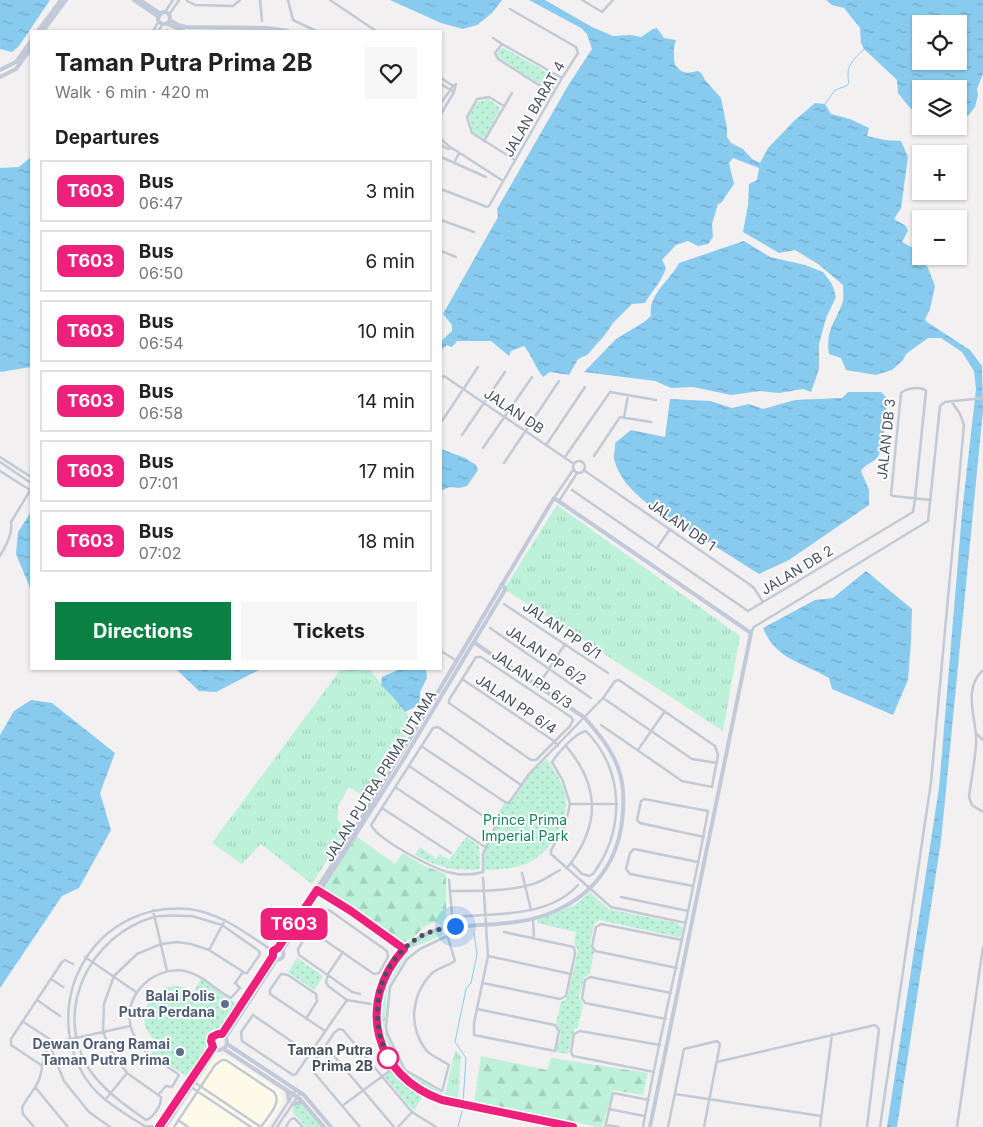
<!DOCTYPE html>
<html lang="en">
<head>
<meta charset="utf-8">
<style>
	body { margin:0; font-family:Inter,sans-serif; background:#f6f6f6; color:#222; height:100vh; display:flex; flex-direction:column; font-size:19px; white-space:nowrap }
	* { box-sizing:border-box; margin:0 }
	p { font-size:16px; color:#767676 }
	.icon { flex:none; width:28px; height:28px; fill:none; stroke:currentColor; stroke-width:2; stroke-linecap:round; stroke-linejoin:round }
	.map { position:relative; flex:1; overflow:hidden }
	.sheet { position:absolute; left:30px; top:30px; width:412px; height:640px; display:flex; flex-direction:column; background:#fff; border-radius:0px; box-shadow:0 1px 4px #0004 }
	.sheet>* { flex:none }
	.badge { padding:0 10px; border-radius:8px; font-size:18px; line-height:32px }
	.buttons { position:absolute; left:912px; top:15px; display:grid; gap:10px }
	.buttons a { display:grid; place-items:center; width:55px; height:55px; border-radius:0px; background:#fff; box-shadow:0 1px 4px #0004; font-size:25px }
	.you { position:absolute; width:25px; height:25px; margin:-12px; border:4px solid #fff; border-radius:50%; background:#1a73e8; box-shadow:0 0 0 8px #1a73e833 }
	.map>.badge { position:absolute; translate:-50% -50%; box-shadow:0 0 0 2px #fff }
	h2 { padding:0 25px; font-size:19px; line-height:45px }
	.round { display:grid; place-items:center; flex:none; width:52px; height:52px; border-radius:0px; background:#f6f6f6 }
	.summary { display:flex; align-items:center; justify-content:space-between; height:85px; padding:0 25px }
	h1 { font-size:24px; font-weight:700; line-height:38px }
	.cta { display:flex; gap:10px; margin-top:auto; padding:10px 25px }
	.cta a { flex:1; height:58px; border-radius:0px; background:#0b8043; color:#fff; font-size:20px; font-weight:700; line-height:58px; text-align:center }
	.cta a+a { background:#f6f6f6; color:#222 }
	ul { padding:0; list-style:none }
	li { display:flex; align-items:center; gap:15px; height:62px; margin:0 10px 8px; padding:0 15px; border:2px solid #e0e0e0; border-radius:0px }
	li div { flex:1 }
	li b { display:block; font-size:19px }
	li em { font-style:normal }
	li .badge { min-width:55px; font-weight:700; text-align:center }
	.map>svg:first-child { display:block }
</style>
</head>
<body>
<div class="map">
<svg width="983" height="1127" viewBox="0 0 983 1127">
	<defs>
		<pattern id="grass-tufts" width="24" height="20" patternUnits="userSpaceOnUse" patternTransform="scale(1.25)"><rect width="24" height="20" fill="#bdf1d9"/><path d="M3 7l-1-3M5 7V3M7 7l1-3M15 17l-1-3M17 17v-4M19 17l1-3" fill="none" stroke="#a4d0bd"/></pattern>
		<pattern id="forest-firs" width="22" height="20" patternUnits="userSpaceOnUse" patternTransform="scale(1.25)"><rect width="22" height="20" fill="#bdf1d9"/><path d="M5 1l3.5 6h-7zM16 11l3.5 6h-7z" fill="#a4d0bd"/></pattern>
		<pattern id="park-dots" width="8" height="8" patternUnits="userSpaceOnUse" patternTransform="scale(1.25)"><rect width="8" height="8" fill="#bdf1d9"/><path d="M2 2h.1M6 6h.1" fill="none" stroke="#a4d0bd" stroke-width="1.8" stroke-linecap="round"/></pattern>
		<pattern id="water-ripples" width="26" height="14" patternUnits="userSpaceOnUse" patternTransform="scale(1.25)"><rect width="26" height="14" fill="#89cbef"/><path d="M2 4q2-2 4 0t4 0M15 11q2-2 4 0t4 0" fill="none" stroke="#72a7c5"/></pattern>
	</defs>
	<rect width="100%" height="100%" fill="#f2f0f0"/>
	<!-- commercial -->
	<path fill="#fdfae9" d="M225 1055 280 1091 283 1101 266 1127H170L215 1057Z"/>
	<!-- grass -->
	<path fill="url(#grass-tufts)" d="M557 505 740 636 723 731 504 589Z
		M341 669H369L414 722 367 798 349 787 338 807V821L348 827 312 884 261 844 242 864 212 843Z
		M442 930 443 935 411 948 387 986 384 1031 404 1071 445 1095 455 1050 461 1057 458 1101C438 1095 419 1091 404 1076 366 1037 371 975 415 943 419 940 423 936 428 934 432 932 438 931 442 930Z"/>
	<!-- forest -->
	<path fill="url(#forest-firs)" d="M356 836 395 864 403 853 424 866 446 874V923L442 926 435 922C421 926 423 929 414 937 411 939 405 941 402 943L324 890Z
		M481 1056 547 1070 551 1058 648 1073 643 1095 613 1090 602 1127H599L474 1103Z"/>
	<!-- park -->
	<path fill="url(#park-dots)" d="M504 48 557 78 558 81 554 89 549 90 499 58 497 54 500 49Z
		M488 99 499 107 500 109 485 137 482 138 473 133 469 116 476 102Z
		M547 759C554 771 566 786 566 801 567 822 549 853 530 862 517 869 498 869 484 870 484 865 482 859 483 854 486 841 500 834 493 820L505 803H511L531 773Z
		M466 837 479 846 480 869C454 872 438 867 415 855L420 847 437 859 440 854 449 860Z
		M590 892 608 909 677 923 683 928 681 936 678 937 599 920 594 924 590 944 594 952 590 973 584 978 579 998 583 1005 578 1027 574 1030 568 1054 556 1052 561 1032 556 1023 561 1002 567 999 578 950 574 943 576 932 537 923V920L575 905Z
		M297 958 323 976 314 990 288 972Z
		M201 979 236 1004 220 1029H215L211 1032 208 1037V1047L187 1076 151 1055 158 1045C154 1038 147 1033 145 1025 140 1006 156 987 175 986 181 986 188 989 194 991Z
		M393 1069 405 1083 423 1095 414 1111 384 1076Z
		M301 1103 322 1127H306L293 1112V1106Z"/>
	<!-- pitch -->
	<path fill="#bdf1d9" d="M526 806 542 817 520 849 504 839Z"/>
	<!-- water -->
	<path fill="url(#water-ripples)" fill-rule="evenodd" d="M0 0H50L19 46 12 52 0 49Z
		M390 0H502L492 13 477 25 463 29 441 23Z
		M529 0H545L592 27 613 36 631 35 641 37 653 29 657 28 664 38 676 40 674 47V59L675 65 681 71 687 73 698 71 702 74 705 80 721 98 727 128V137L731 143 743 149 752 159 760 163 768 148 794 121 815 103 825 104 831 114 850 119 869 128 867 136 885 140 901 141 908 157 901 208 894 219 906 226 908 231 902 242 917 250 928 268 935 286 930 309 925 319 927 322 970 350 982 366 983 410 941 841 897 1127H887L939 788 962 513 976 389 974 371 962 352 941 338H928L906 354 903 360 892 370 876 375 846 370 841 358 829 354C825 329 836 322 843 301 844 296 843 290 843 285L818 264 795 250 779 253 743 232 748 205 749 184 757 180 759 168 733 158 729 163 734 184 721 203 718 204 712 224 713 237 708 244 698 246 688 241 676 245 662 260 666 268C662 281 652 291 645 303L632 304 613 323 604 336 587 355 578 359 569 375 550 372 543 377C535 367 532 356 524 346L511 351 509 356 491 341H457L452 347 447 345 441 350V341L452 331V325L443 314 498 217 497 209 569 84 592 49 587 34 581 28Z
		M826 0H983V74L977 89 978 95 975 107 968 116H959V89H921V111L911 109 898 93 897 80 864 49 861 43 860 28 844 8 832 5ZM921 24H959V61H921Z
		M31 157V367L0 372V168L19 167Z
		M744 241 770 257 805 265 823 272 832 284 836 297 826 318 819 344V369L811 392 803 389 779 393 760 391 731 395 693 387 671 388 655 381 584 372 616 339 644 322 651 316C648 294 669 282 679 263Z
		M848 392H881L887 398C886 411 884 450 877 458 872 463 865 464 861 471L869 490V505L789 560 759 574 648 504C633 492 619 479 614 459 613 454 616 448 615 443L631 430 665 437 670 399 710 401 732 408 749 404 763 409 795 400 842 398Z
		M441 449 465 458 476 465 478 470 467 486 459 488 449 487 441 491Z
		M31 512V590L16 554 18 532Z
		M866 571 912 609 911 642 908 680 893 715 832 689 829 678C802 662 776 660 763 628L815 600 833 598Z
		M176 669H261L216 692 199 691Z
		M400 669H426L427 678 420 692V701L417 706 405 712 392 696 381 685 382 677Z
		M31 700 52 703 115 753 100 793 111 830 79 888 62 896 0 988V735L14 711Z"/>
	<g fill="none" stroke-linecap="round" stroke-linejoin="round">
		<!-- stream -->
		<path stroke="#89cbef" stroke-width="1" d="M825 104 835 90 846 86 849 83C845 65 853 61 864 49
			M463 1103 466 1058 455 1042 466 989 471 983 477 954 474 933
			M458 1127 463 1107"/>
		<!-- street -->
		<path stroke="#c3cad5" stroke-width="2.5" d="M260 0 262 21
			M288 0 293 20 316 31
			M330 0 376 31
			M582 0 602 12 613 0
			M187 1 195 5 233 6 240 0
			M165 12 173 0
			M169 15 179 0
			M167 30V31
			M153 31 159 21
			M158 31 163 24
			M493 38 502 44
			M441 78 453 86
			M441 84 454 92
			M553 94 498 59 495 53 502 44 562 78
			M441 103 454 85 456 84
			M504 106 489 97 477 99 467 117 472 133 515 160
			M441 114 454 92 456 84
			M441 139 451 148
			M484 141 512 93
			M441 145 448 149 452 148 503 181
			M441 157 486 177
			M454 163 459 153
			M441 189 487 207 489 206 562 78 578 53 576 47 510 9
			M441 220 474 232
			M441 251 456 257
			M441 378 444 376 574 464
			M624 418 628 395
			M442 421 478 367
			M462 435 505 372
			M546 445 585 387
			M483 448 532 377
			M594 456 620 417 651 422
			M0 457 31 477
			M565 457 610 392 656 400
			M573 467a6 6 0 1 1 12 0a6 6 0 1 1-12 0Z
			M0 462 31 483
			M504 463 559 381
			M0 471 30 490
			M585 471 749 584 754 588 763 602
			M572 490 748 611 913 512 915 499 926 391C921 386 906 388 901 393L891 495 893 496 931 500
			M554 498 573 470
			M559 501 577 473
			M657 548 670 529
			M0 556C6 545 13 534 11 522L31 489
			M504 604 608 673
			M490 628 591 698
			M751 632 754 627 928 521 940 406 945 402 983 398
			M441 651 457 661
			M476 657H481L571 717 573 720 570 726 536 760H531L449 703V700Z
			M983 670C961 691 978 720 976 744 975 762 971 780 969 797L972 805 983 812
			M462 679 554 741 558 746
			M538 686 565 644
			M603 698 692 759 717 763
			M976 733 983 740
			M421 746 505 802 509 803 529 774 603 698 615 681 619 680 715 746 718 755 712 787 682 781 601 725
			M566 746C601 787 600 826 567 868
			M638 750 665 711
			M409 766 492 822 495 827 483 854V872C473 875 461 875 452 873 435 870 378 840 371 825L433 728 438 727 521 785
			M395 787 485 847
			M571 804H617
			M382 808 451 853
			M571 863 582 874 589 876 593 874C625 830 625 771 586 731 575 733 558 753 552 762L563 781 570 804 565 826 551 850V854L611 907 686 923
			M522 873 531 910
			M449 880 452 914 456 917C496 913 548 918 578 885
			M693 886 630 874 626 869 630 853 634 849 698 862
			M450 891C478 891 509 892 536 883 545 880 552 874 560 870
			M621 897 688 911
			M153 910 167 971
			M192 916 222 925 259 951 260 954 247 973H245L209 950 191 944 177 942 161 944 137 954 114 976 104 1004 103 1031 109 1048 127 1073 161 1097C162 1105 153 1118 146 1120 125 1105 104 1091 89 1069 52 1011 90 935 154 917 165 914 180 916 192 916Z
			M533 919 534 938
			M445 928 455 961C448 966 437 968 431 974 411 996 408 1026 426 1050 431 1056 442 1060 449 1065L442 1091 405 1070 387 1033 386 1026 390 987 407 959 420 949 447 936
			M310 930 374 974 379 973 388 957 387 951 329 910 322 912 298 949 299 955 352 992 360 994
			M209 950 225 920
			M343 952 328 974 326 982 328 986 347 1000
			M488 956 571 974
			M85 957 136 992
			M677 968 595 951 592 946 596 927 601 924 682 940
			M51 979 63 987
			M483 983 560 999 566 996 575 954 574 947 504 932
			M37 1000 60 1016
			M477 1009 555 1025 559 1031 555 1051 474 1035V1023L488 956 483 878
			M306 1019 317 1001 316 994 288 975 281 974 270 990V994L325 1031
			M666 1019 585 1003 582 998 585 980 590 977 671 993
			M22 1021 51 1040 53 1043
			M50 1046 64 1081 89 1112 110 1127
			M324 1048 334 1033 339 1029 343 1030 412 1112 436 1127
			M310 1054 253 1015 241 1032 242 1041 293 1075 296 1074C313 1049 330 1024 347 1000L377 1005
			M717 1062 875 1025 879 1029 867 1127
			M41 1065 11 1045V1039L62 962 65 960 73 964
			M654 1072 573 1056 571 1052 574 1034 580 1031 660 1045
			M194 1082 261 1127
			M35 1087 68 1127
			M191 1087 251 1127
			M159 1094 166 1086 172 1087 179 1075C162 1061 145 1058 134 1035 117 1002 150 965 185 971 203 975 215 990 231 998L240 988 235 983 243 972
			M675 1094 821 1116
			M105 1100 127 1073
			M342 1106 395 1067
			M609 1109 644 1116
			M178 1120 188 1127
			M606 1125 619 1127
			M34 1127 23 1114 22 1108C26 1098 35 1090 39 1080 44 1066 41 1053 53 1043L130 1026
			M146 1127C123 1112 97 1099 83 1074 39 995 99 900 189 909 221 913 247 934 273 951
			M174 1127 215 1065 222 1060H226L274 1092C283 1103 267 1117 261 1127
			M272 1127 296 1090
			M277 1127 300 1093
			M286 1127 290 1120 294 1118 303 1127
			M360 1127 312 1070V1066L324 1048 334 1056 394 1127
			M398 1127 412 1112
			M545 1127 546 1122
			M605 1127 613 1093 649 1100
			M643 1127C662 1021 689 917 708 811L644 799 641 801 637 820 640 823 704 837
			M668 1127 684 1049 717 1041 720 1044 704 1127
			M820 1127 832 1034
			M880 1127 931 782 964 425 960 414 951 401
			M957 1127 983 947"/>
		<!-- secondary -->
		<path stroke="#c2cad9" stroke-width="4" d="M134 0 159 17
			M140 0 161 14
			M158 18a6 6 0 1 1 12 0a6 6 0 1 1-12 0Z
			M170 20 178 25 186 27 268 28 288 31
			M167 24 184 31
			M38 31 61 0
			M43 31 66 0
			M0 70 16 62 31 41
			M0 77 16 69 31 48
			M475 643 585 718C597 732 610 747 617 765 623 779 624 795 623 810 621 859 595 896 548 914 515 927 474 923 439 929 397 943 373 981 378 1025 379 1033 380 1043 384 1051 396 1075 417 1091 441 1100L573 1127
			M319 892 351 911 404 949
			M278 948C376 802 463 648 554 498L751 633 650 1127
			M272.5 954a5.5 5.5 0 1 1 11 0a5.5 5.5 0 1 1-11 0Z
			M282 951 403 760 505 590V588L501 585
			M211 1042a8 8 0 1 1 16 0a8 8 0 1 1-16 0Z
			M222 1034 273 956
			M226 1037 277 959
			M227 1044 304 1095 331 1127
			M224 1049 300 1099 324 1127
			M287 1091 289 1101
			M293 1104 303 1102
			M145 1127H159
			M159 1127 213 1047
			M165 1127 216 1049"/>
	</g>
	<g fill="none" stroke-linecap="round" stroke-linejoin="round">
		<!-- line casing -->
		<g stroke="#fff" stroke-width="11">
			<path id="line" d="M159 1127 213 1047 211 1041 212 1037 218 1034H222L273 956V951L278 948 317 890 351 911 404 949C355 1003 374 1076 442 1100L573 1127"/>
		</g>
		<!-- line -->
		<use href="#line" stroke="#ed207b" stroke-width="8"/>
		<!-- walk -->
		<path stroke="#47505e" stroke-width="5" stroke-dasharray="0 9" d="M388 1058 392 1063C364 1019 377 958 425 934 434 930 445 928 455 926"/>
	</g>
	<!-- markers -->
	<g fill="#5c6f8a" stroke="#fff" stroke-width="2">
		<circle cx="225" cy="1004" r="5"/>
		<circle cx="180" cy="1052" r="5"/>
	</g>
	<circle fill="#fff" stroke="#ed207b" stroke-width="2.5" cx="388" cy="1058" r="10"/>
	<g text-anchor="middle" stroke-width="4" stroke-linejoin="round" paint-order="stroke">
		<!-- street labels -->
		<g font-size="14" fill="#47505e" stroke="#fff">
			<text transform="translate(534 109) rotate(-60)" y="5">JALAN BARAT 4</text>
			<text transform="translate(514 411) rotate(34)" y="5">JALAN DB</text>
			<text transform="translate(886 439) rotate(-84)" y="5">JALAN DB 3</text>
			<text transform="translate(682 525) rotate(35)" y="5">JALAN DB 1</text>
			<text transform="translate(797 570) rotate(-31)" y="5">JALAN DB 2</text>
			<text transform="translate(562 630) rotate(34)" y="5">JALAN PP 6/1</text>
			<text transform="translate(546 655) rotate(34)" y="5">JALAN PP 6/2</text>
			<text transform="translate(532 679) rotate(34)" y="5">JALAN PP 6/3</text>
			<text transform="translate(516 704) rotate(34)" y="5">JALAN PP 6/4</text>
			<text transform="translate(380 776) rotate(-58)" y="5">JALAN PUTRA PRIMA UTAMA</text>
		</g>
		<!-- park labels -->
		<g font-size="14" fill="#14835c" stroke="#fff">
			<text x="525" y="825">Prince Prima<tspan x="525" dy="16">Imperial Park</tspan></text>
		</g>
		<!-- service labels -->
		<g font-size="14" font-weight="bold" fill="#4e5e75" stroke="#fff" text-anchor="end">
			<text x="215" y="1001">Balai Polis<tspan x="215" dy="16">Putra Perdana</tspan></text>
			<text x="170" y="1049">Dewan Orang Ramai<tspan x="170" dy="16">Taman Putra Prima</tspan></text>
		</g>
		<!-- stop labels -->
		<g font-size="14" font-weight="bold" fill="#47505e" stroke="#fff" text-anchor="end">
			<text x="373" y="1055">Taman Putra<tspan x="373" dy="16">Prima 2B</tspan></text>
		</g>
	</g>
</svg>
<div class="buttons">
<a><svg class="icon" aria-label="locate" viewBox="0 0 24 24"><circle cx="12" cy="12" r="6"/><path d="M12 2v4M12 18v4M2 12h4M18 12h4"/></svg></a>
<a><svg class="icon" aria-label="layers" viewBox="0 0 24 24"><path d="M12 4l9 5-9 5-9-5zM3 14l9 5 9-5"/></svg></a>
<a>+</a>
<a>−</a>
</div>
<div class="you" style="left:455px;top:926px"></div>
<b class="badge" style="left:294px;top:924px;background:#ed207b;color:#fff">T603</b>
<section class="sheet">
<div class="summary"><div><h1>Taman Putra Prima 2B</h1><p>Walk · 6 min · 420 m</p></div><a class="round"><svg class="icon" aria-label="heart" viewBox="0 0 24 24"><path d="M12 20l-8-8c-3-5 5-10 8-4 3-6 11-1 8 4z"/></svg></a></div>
<h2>Departures</h2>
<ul>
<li><span class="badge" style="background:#ed207b;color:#fff">T603</span><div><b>Bus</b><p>06:47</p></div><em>3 min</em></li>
<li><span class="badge" style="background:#ed207b;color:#fff">T603</span><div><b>Bus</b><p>06:50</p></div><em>6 min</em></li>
<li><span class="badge" style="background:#ed207b;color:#fff">T603</span><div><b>Bus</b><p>06:54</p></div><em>10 min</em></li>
<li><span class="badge" style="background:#ed207b;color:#fff">T603</span><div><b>Bus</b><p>06:58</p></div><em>14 min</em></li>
<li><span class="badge" style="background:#ed207b;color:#fff">T603</span><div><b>Bus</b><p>07:01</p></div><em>17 min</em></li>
<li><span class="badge" style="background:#ed207b;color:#fff">T603</span><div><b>Bus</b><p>07:02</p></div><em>18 min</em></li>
</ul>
<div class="cta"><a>Directions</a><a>Tickets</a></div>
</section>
</div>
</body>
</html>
